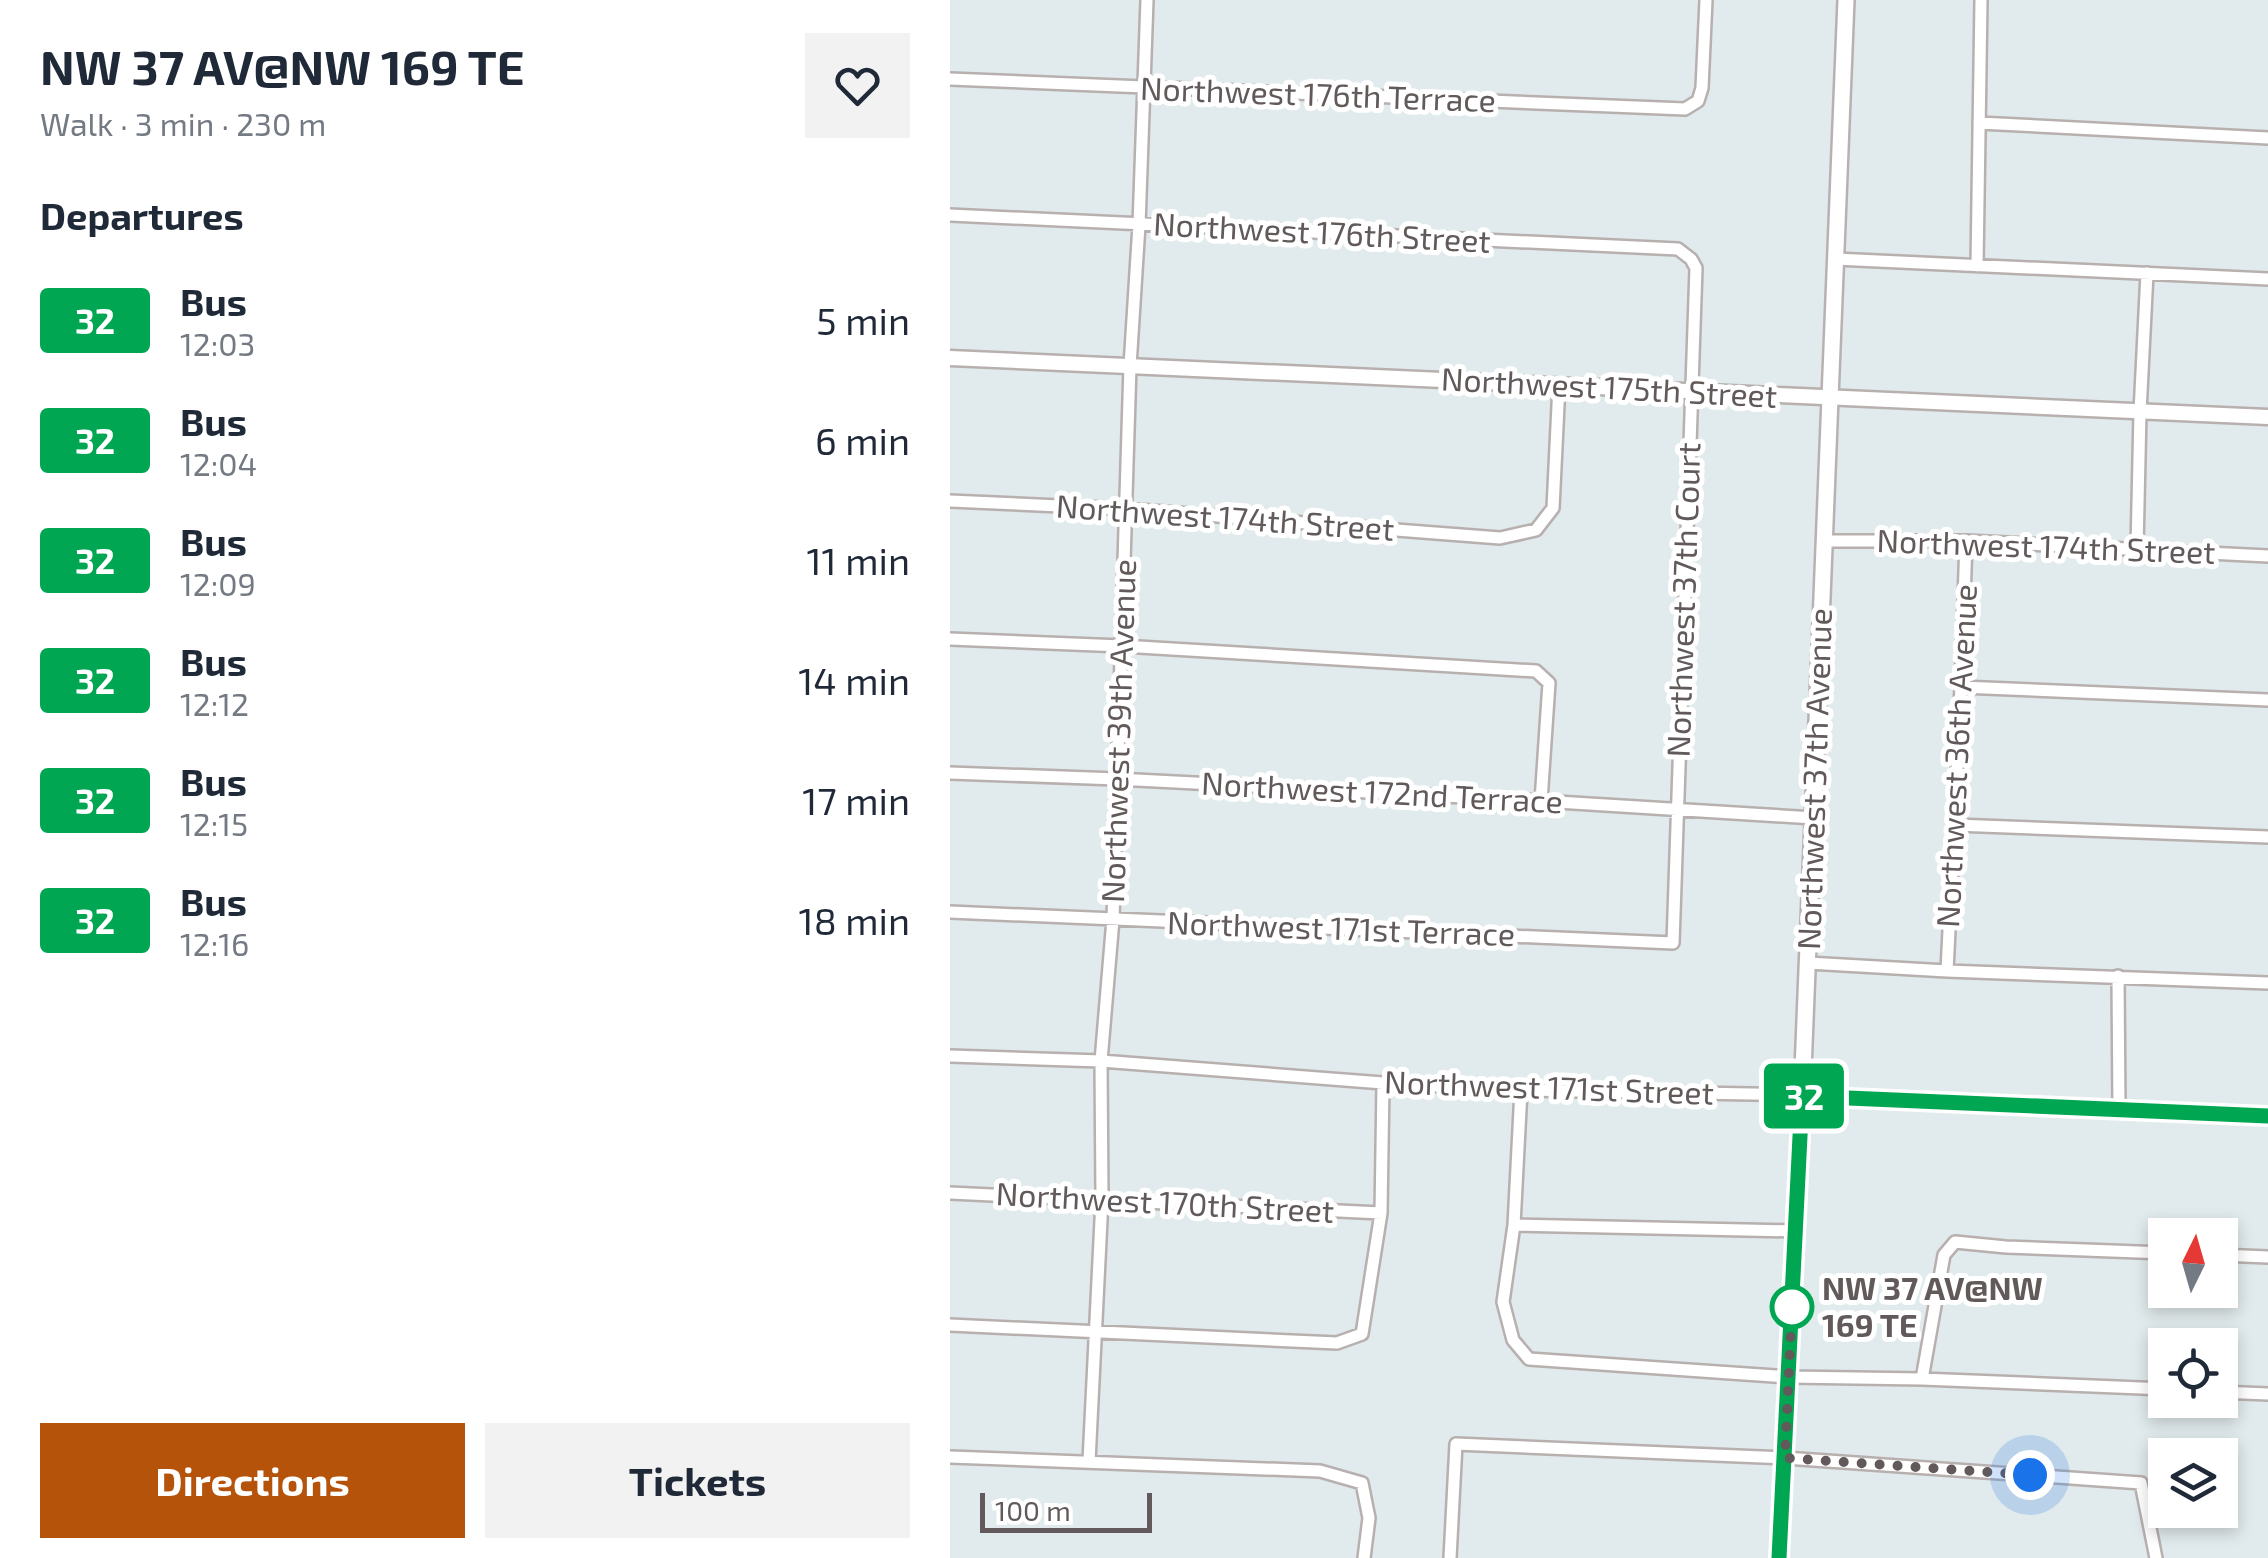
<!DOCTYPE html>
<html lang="en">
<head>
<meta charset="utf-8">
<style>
	body { margin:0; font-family:"Exo 2",sans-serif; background:#f2f2f3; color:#1f2937; height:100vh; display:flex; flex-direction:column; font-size:38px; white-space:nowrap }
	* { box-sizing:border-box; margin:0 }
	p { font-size:32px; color:#747a83 }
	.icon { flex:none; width:55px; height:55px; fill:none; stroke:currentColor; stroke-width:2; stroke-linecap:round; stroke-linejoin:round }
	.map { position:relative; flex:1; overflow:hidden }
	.side { display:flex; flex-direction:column; background:#fff; width:950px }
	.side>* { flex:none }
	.badge { padding:0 20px; border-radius:8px; font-size:35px; line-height:65px }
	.needle { width:65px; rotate:5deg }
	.fabs { position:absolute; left:1198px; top:1218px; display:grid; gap:20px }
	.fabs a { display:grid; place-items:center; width:90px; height:90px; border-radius:0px; background:#fff; box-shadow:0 5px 15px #0003; font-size:50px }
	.scale { position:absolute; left:30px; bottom:25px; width:172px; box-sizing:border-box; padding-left:10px; border:5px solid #625a5a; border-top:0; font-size:28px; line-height:35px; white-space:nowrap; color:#625a5a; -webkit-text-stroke:8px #fff; paint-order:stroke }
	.you { position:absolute; width:50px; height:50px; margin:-25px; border:8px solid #fff; border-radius:50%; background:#1a73e8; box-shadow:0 0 0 15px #1a73e833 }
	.map>.badge { position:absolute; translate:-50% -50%; box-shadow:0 0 0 5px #fff }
	h2 { padding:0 40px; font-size:38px; line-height:90px }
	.round { display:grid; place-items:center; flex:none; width:105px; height:105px; border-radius:0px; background:#f2f2f3 }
	.headline { display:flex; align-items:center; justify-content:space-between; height:170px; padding:0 40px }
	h1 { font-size:48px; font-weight:700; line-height:75px }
	.primary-button { display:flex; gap:20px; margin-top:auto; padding:20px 40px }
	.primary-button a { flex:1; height:115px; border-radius:0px; background:#b45309; color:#fff; font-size:40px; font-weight:700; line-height:115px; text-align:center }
	.primary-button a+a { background:#f2f2f3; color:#1f2937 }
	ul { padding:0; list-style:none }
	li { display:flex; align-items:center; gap:30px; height:120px; padding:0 40px }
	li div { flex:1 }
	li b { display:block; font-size:38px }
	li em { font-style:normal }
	li .badge { min-width:110px; font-weight:700; text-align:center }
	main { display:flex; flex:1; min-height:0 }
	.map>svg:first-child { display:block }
</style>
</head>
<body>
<main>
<section class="side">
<div class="headline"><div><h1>NW 37 AV@NW 169 TE</h1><p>Walk · 3 min · 230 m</p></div><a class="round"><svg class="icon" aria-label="heart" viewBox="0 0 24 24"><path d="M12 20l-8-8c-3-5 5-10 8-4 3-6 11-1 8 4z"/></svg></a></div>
<h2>Departures</h2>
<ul>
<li><span class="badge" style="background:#00a651;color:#fff">32</span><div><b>Bus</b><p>12:03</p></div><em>5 min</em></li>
<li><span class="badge" style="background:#00a651;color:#fff">32</span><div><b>Bus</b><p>12:04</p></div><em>6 min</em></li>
<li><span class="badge" style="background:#00a651;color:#fff">32</span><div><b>Bus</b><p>12:09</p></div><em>11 min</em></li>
<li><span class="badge" style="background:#00a651;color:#fff">32</span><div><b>Bus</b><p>12:12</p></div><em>14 min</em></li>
<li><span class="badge" style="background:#00a651;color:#fff">32</span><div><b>Bus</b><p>12:15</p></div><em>17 min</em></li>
<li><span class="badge" style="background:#00a651;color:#fff">32</span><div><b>Bus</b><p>12:16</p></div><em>18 min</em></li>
</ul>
<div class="primary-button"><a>Directions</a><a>Tickets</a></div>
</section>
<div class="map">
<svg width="1318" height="1558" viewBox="0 0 1318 1558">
	<rect width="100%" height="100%" fill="#e1eaec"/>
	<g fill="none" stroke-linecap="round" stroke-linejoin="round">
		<!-- minor casing -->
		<g stroke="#b7b0af" stroke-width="16">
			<path id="minor" d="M0 79 735 109 748 101 752 88 756 0
				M1029 123 1318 138
				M0 215 728 249 741 259 746 268 723 943 0 912
				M885 259 1318 279
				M1027 266 1031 0
				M0 501 176 509 550 538 586 530 603 508 609 385
				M874 541H1016L1318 556
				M1187 549 1190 412 1197 273
				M0 639 172 646 586 671 599 683 591 801
				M1011 687 1318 700
				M0 773 167 779 591 801 864 818
				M1005 825 1318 837
				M858 963 997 971 1318 983
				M997 971 1011 687 1016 541
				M1168 976 1169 1111
				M0 1056 151 1061 433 1083 571 1090 852 1095 1318 1116
				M571 1090 564 1225 553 1302 563 1340 579 1359 839 1377 972 1379 1215 1389
				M0 1193 431 1213
				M564 1225 846 1231
				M1270 1255 1318 1257
				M0 1325 387 1343 412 1334 431 1213 433 1083
				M972 1379 994 1255 1005 1242 1056 1247 1215 1253
				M1270 1392 1318 1394
				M0 1457 370 1471 412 1483 419 1518 414 1558
				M139 1461 152 1200 151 1061 163 919 180 366 189 225 197 0
				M500 1558 506 1444 835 1458 1191 1483 1206 1558"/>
		</g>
		<!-- tertiary casing -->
		<g stroke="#b7b0af" stroke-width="19">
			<path id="tertiary" d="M0 358 1318 417"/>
		</g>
		<!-- secondary casing -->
		<g stroke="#b9b1b1" stroke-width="20">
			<path id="secondary" d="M829 1558 852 1095 896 0"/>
		</g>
		<!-- minor -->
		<use href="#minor" stroke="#fff" stroke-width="11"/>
		<!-- tertiary -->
		<use href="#tertiary" stroke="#fff" stroke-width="14"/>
		<!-- secondary -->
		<use href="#secondary" stroke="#fff" stroke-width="15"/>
	</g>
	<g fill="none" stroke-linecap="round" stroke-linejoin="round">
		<!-- line casing -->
		<g stroke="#fff" stroke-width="22">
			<path id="line" d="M829 1558 852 1096 1318 1116"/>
		</g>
		<!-- line -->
		<use href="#line" stroke="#00a651" stroke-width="15"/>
		<!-- walk -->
		<path stroke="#625a5a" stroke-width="10" stroke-dasharray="0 18" d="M842 1307V1304L835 1458 1080 1475"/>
	</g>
	<!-- markers -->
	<circle fill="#fff" stroke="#00a651" stroke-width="5" cx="842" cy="1307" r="20"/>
	<g text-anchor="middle" stroke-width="10" stroke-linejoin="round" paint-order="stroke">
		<!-- street labels -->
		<g font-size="32" fill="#625a5a" stroke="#fff">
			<text transform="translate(368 95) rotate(2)" y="11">Northwest 176th Terrace</text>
			<text transform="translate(372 233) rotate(3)" y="11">Northwest 176th Street</text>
			<text transform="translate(659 388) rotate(3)" y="11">Northwest 175th Street</text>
			<text transform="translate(275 518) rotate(4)" y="11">Northwest 174th Street</text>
			<text transform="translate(1096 547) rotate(2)" y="11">Northwest 174th Street</text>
			<text transform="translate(734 600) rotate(-88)" y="11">Northwest 37th Court</text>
			<text transform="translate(169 731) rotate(-88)" y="11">Northwest 39th Avenue</text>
			<text transform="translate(1007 756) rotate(-87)" y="11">Northwest 36th Avenue</text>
			<text transform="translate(865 779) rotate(-88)" y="11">Northwest 37th Avenue</text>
			<text transform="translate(432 793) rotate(3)" y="11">Northwest 172nd Terrace</text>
			<text transform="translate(391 929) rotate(2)" y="11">Northwest 171st Terrace</text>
			<text transform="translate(599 1088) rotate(2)" y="11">Northwest 171st Street</text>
			<text transform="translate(215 1203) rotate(3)" y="11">Northwest 170th Street</text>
		</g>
		<!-- stop labels -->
		<g font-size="32" font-weight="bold" fill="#625a5a" stroke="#fff" text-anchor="start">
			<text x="872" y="1300">NW 37 AV@NW<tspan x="872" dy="37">169 TE</tspan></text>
		</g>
	</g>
</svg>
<div class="fabs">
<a><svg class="needle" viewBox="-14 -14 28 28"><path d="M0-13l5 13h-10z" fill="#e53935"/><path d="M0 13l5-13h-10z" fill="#747a83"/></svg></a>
<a><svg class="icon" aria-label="locate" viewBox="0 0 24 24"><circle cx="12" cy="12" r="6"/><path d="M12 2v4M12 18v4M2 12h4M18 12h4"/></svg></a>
<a><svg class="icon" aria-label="layers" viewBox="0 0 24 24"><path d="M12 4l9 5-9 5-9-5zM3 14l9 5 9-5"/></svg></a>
</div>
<div class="scale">100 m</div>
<div class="you" style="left:1080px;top:1475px"></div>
<b class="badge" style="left:854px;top:1096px;background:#00a651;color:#fff">32</b>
</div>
</main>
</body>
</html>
